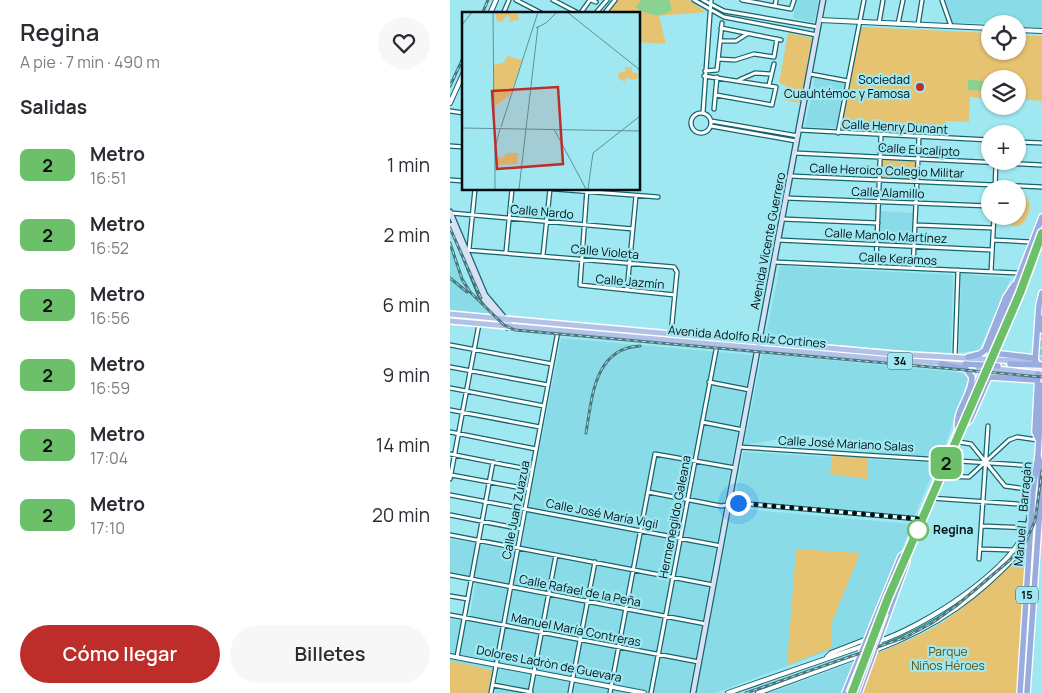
<!DOCTYPE html>
<html lang="es">
<head>
<meta charset="utf-8">
<style>
	body { margin:0; font-family:Manrope,sans-serif; background:#f7f7f7; color:#2b2b33; height:100vh; display:flex; flex-direction:column; font-size:19px; white-space:nowrap }
	* { box-sizing:border-box; margin:0 }
	p { font-size:16px; color:#7c7c81 }
	.icon { flex:none; width:28px; height:28px; fill:none; stroke:currentColor; stroke-width:2; stroke-linecap:round; stroke-linejoin:round }
	.map { position:relative; flex:1; overflow:hidden }
	.side { display:flex; flex-direction:column; background:#fff; width:450px }
	.side>* { flex:none }
	.badge { padding:0 10px; border-radius:8px; font-size:18px; line-height:32px }
	.controls { position:absolute; left:531px; top:15px; display:grid; gap:10px }
	.controls a { display:grid; place-items:center; width:45px; height:45px; border-radius:50%; background:#fff; box-shadow:0 1px 4px #0004; font-size:25px }
	.you { position:absolute; width:25px; height:25px; margin:-12px; border:4px solid #fff; border-radius:50%; background:#1a73e8; box-shadow:0 0 0 8px #1a73e833 }
	.map>.badge { position:absolute; translate:-50% -50%; box-shadow:0 0 0 2px #fff }
	h2 { padding:0 20px; font-size:19px; line-height:45px }
	.round { display:grid; place-items:center; flex:none; width:52px; height:52px; border-radius:26px; background:#f7f7f7 }
	.headline { display:flex; align-items:center; justify-content:space-between; height:85px; padding:0 20px }
	h1 { font-size:24px; font-weight:600; line-height:38px }
	.primary-button { display:flex; gap:10px; margin-top:auto; padding:10px 20px }
	.primary-button a { flex:1; height:58px; border-radius:30px; background:#bd2e2b; color:#fff; font-size:20px; font-weight:600; line-height:58px; text-align:center }
	.primary-button a+a { background:#f7f7f7; color:#2b2b33 }
	ul { padding:0; list-style:none }
	li { display:flex; align-items:center; gap:15px; height:70px; padding:0 20px }
	li div { flex:1 }
	li b { display:block; font-size:19px }
	li em { font-style:normal }
	li .badge { min-width:55px; font-weight:700; text-align:center }
	main { display:flex; flex:1; min-height:0 }
	.map>svg:first-child { display:block }
</style>
</head>
<body>
<main>
<section class="side">
<div class="headline"><div><h1>Regina</h1><p>A pie · 7 min · 490 m</p></div><a class="round"><svg class="icon" aria-label="heart" viewBox="0 0 24 24"><path d="M12 20l-8-8c-3-5 5-10 8-4 3-6 11-1 8 4z"/></svg></a></div>
<h2>Salidas</h2>
<ul>
<li><span class="badge" style="background:#6bc069;color:#111">2</span><div><b>Metro</b><p>16:51</p></div><em>1 min</em></li>
<li><span class="badge" style="background:#6bc069;color:#111">2</span><div><b>Metro</b><p>16:52</p></div><em>2 min</em></li>
<li><span class="badge" style="background:#6bc069;color:#111">2</span><div><b>Metro</b><p>16:56</p></div><em>6 min</em></li>
<li><span class="badge" style="background:#6bc069;color:#111">2</span><div><b>Metro</b><p>16:59</p></div><em>9 min</em></li>
<li><span class="badge" style="background:#6bc069;color:#111">2</span><div><b>Metro</b><p>17:04</p></div><em>14 min</em></li>
<li><span class="badge" style="background:#6bc069;color:#111">2</span><div><b>Metro</b><p>17:10</p></div><em>20 min</em></li>
</ul>
<div class="primary-button"><a>Cómo llegar</a><a>Billetes</a></div>
</section>
<div class="map">
<svg width="592" height="693" viewBox="0 0 592 693">
	<rect width="100%" height="100%" fill="#9fe8f2"/>
	<!-- built -->
	<path fill="#89dce7" d="M346 0H369L364 23 343 18Z
		M493 0H592V28L568 26V24L502 23Z
		M365 78 395 83 386 128 355 127Z
		M431 211 464 213 462 244 430 243Z
		M0 241 12 274 23 293 41 313 39 316 0 313Z
		M330 266 503 275 501 354 315 340Z
		M511 274 561 278 529 350 509 353Z
		M111 338 302 355 239 693H45L49 671 0 661V619L19 622 26 579 0 573V539L70 551Z
		M312 354 515 373 518 379 491 457 419 452 382 438 353 435 294 445Z
		M293 452 487 463 464 517 285 501Z
		M282 508 462 524 416 637 265 693H246Z
		M404 662 392 693H319L333 688Z"/>
	<!-- green -->
	<path fill="#e6c371" d="M165 0H239L256 12 209 16 216 44 189 42V14H156Z
		M411 27 540 33V51H568V35L592 36V101L568 99V79H540V98L520 97 519 122 496 121 495 136 391 131Z
		M338 33 362 38 350 103 334 100 336 85 329 83Z
		M432 158 468 160 467 180 432 178Z
		M568 192C592 196 573 248 553 216H568Z
		M382 456 418 457 417 479 380 474Z
		M578 548 568 693H411L427 653C450 644 473 635 493 622 524 601 551 573 578 548Z
		M346 549 410 553 382 622 381 648 337 665Z
		M0 661 42 670 38 693H0Z"/>
	<!-- water -->
	<path fill="#8ad291" d="M191 0H219L222 10C211 19 196 15 186 7Z
		M518 80 538 81V91L518 90Z"/>
	<g fill="none" stroke-linecap="round" stroke-linejoin="round">
		<!-- trunk-tunnel -->
		<path stroke="#87c7d0" stroke-width="5.5" stroke-dasharray="5.5 3" stroke-linecap="butt" d="M548 366 586 367 589 360 590 335
			M535 374 541 365"/>
		<!-- minor casing -->
		<g stroke="#15646e" stroke-width="5.5">
			<path id="minor" d="M66 0 93 14
				M103 0 130 14
				M141 0 146 2
				M244 0 274 17 367 35
				M253 0 274 11 368 27
				M292 0 341 9 344 0
				M492 0 501 26
				M325 6 326 0
				M53 14 59 0
				M130 14 140 0
				M145 14 157 0
				M154 14 165 0
				M429 23 433 0
				M448 24 453 0
				M468 25 472 0
				M271 28 331 40
				M270 41H286L297 34
				M268 59 285 60 304 54 324 57 327 39
				M255 71 267 70 272 23
				M360 74 398 81
				M254 76 326 87 322 105 266 95
				M289 80 305 73 321 74
				M319 85 324 64
				M264 109 267 77
				M0 111 14 113
				M241 123a10 10 0 1 1 20 0a10 10 0 1 1-20 0Z
				M253 113 261 0
				M261 121 348 136
				M261 126 346 141
				M349 130 540 140
				M388 133 414 0
				M568 142 592 143
				M0 146 14 147
				M345 153 592 165
				M340 176 592 187
				M0 180 14 181
				M104 189 208 197
				M137 189 130 285 225 295
				M545 189 546 162
				M336 198 540 206
				M1 213 183 229
				M332 219 428 223
				M466 225 543 228
				M328 240 542 250
				M543 240 582 242
				M19 249 25 189
				M16 250 224 267 227 272 221 334
				M56 252 62 189
				M93 255 100 189
				M324 262 570 273
				M426 266 431 135
				M463 268 469 137
				M541 272 544 216
				M177 290 186 196
				M0 345 102 364
				M505 357 508 270
				M0 367 98 385
				M259 382 300 390
				M0 388 94 406
				M0 410 90 427
				M252 422 293 430
				M0 432 86 449
				M503 441 521 444 555 486 583 490
				M289 447 586 466
				M0 454 82 470
				M1 475 78 489
				M489 476 519 477 559 440 567 437 588 440
				M0 479 29 324
				M198 492 271 506 287 503 470 519
				M0 495 271 546
				M480 498 582 505
				M0 515 71 529
				M532 526 577 528
				M0 535 263 585
				M530 549 562 550
				M529 559 538 426
				M0 575 256 624
				M0 596 18 599
				M0 615 249 662
				M7 657 43 462
				M43 685 81 692
				M41 693 108 331
				M80 693 106 555
				M120 693 145 562
				M160 693 205 454 285 468
				M201 693 267 345"/>
		</g>
		<!-- tertiary casing -->
		<g stroke="#15646e" stroke-width="6">
			<path id="tertiary" d="M40 14 46 0
				M370 20 540 28
				M568 30 592 31
				M0 103 14 72
				M427 642C473 627 565 570 579 522
				M425 650C487 627 530 596 575 546L580 545
				M0 656 194 693
				M377 657 381 653 417 639
				M278 693 416 645
				M308 693 411 655"/>
		</g>
		<!-- secondary casing -->
		<g stroke="#15646e" stroke-width="7">
			<path id="secondary" d="M0 212 35 295 62 327
				M2 225 31 296 57 327
				M243 693 373 0"/>
		</g>
		<!-- primary casing -->
		<g stroke="#fff" stroke-width="8">
			<path id="primary" d="M0 314 444 354 587 362
				M0 321 444 360 517 365
				M528 367 592 374"/>
		</g>
		<!-- trunk casing -->
		<g stroke="#fff" stroke-width="8">
			<path id="trunk" d="M591 330 592 318
				M540 352 592 217
				M543 353 585 358
				M518 357 530 354 535 350 556 297 564 285
				M585 362 589 305 592 293
				M491 364 516 369 522 377C522 396 504 410 508 430
				M515 364 548 366
				M560 364 592 365
				M508 430 520 420 539 377 587 380
				M588 439 585 432 588 374
				M456 554 531 374
				M395 693 451 556 457 552V562L409 693
				M570 693 583 490 588 455 592 385
				M577 693 590 506 591 466 588 456"/>
		</g>
		<!-- minor -->
		<use href="#minor" stroke="#fff" stroke-width="3"/>
		<!-- tertiary -->
		<use href="#tertiary" stroke="#fff" stroke-width="4"/>
		<!-- secondary -->
		<use href="#secondary" stroke="#d8e0f3" stroke-width="4.5"/>
		<!-- primary -->
		<use href="#primary" stroke="#b2c1e7" stroke-width="5"/>
		<!-- trunk -->
		<use href="#trunk" stroke="#98acdf" stroke-width="5.5"/>
		<!-- rail casing -->
		<g stroke="#4d777d" stroke-width="3">
			<path id="rail" d="M32 14 38 0
				M0 86 14 56
				M0 228 31 298
				M0 243 12 279 20 292 54 325 65 330 592 377
				M0 278 17 292
				M136 433C142 398 144 348 190 346
				M296 693 456 637 482 623 506 606 560 560 576 541 585 521 592 471
				M402 693 409 675"/>
		</g>
		<!-- rail -->
		<use href="#rail" stroke="#9fe8f2" stroke-width="1" stroke-dasharray="4" stroke-linecap="butt"/>
		<!-- trunk-bridge casing -->
		<g stroke="#fff" stroke-width="8" stroke-linecap="butt">
			<path id="trunk-bridge" d="M399 693 452 562
				M406 693 435 613"/>
		</g>
		<!-- trunk-bridge -->
		<use href="#trunk-bridge" stroke="#98acdf" stroke-width="5.5"/>
	</g>
	<g fill="none" stroke-linecap="round" stroke-linejoin="round">
		<!-- line casing -->
		<g stroke="#fff" stroke-width="11">
			<path id="line" d="M402 693 438 598 570 293 592 233"/>
		</g>
		<!-- line -->
		<use href="#line" stroke="#6bc069" stroke-width="8"/>
		<!-- walk -->
		<path stroke="#000e11" stroke-width="5" stroke-dasharray="0 9" d="M288 503 470 519 468 530"/>
	</g>
	<!-- markers -->
	<circle fill="#bd2e2b" stroke="#9fe8f2" stroke-width="2" cx="470" cy="87" r="5"/>
	<circle fill="#fff" stroke="#6bc069" stroke-width="2.5" cx="468" cy="530" r="10"/>
	<g text-anchor="middle" stroke-width="4.5" stroke-linejoin="round" paint-order="stroke">
		<!-- shield labels -->
		<g fill="#9fe8f2" stroke="#304f54" stroke-width="1">
			<rect x="437.5" y="352.5" width="25" height="17" rx="4"/>
			<rect x="566" y="586.5" width="22" height="17" rx="4"/>
		</g>
		<g font-size="11" font-weight="bold" fill="#000e11">
			<text x="450" y="365">34</text>
			<text x="577" y="599">15</text>
		</g>
		<!-- poi labels -->
		<g font-size="12" fill="#000e11" stroke="#9fe8f2" text-anchor="end">
			<text x="460" y="84">Sociedad<tspan x="460" dy="14">Cuauhtémoc y Famosa</tspan></text>
		</g>
		<!-- street labels -->
		<g font-size="12" fill="#000e11" stroke="#9fe8f2">
			<text transform="translate(445 127) rotate(3)" y="4">Calle Henry Dunant</text>
			<text transform="translate(469 150) rotate(3)" y="4">Calle Eucalipto</text>
			<text transform="translate(437 171) rotate(2)" y="4">Calle Heroico Colegio Militar</text>
			<text transform="translate(438 193) rotate(2)" y="4">Calle Alamillo</text>
			<text transform="translate(92 212) rotate(5)" y="4">Calle Nardo</text>
			<text transform="translate(436 236) rotate(3)" y="4">Calle Manolo Martínez</text>
			<text transform="translate(318 241) rotate(-79)" y="4">Avenida Vicente Guerrero</text>
			<text transform="translate(155 252) rotate(5)" y="4">Calle Violeta</text>
			<text transform="translate(448 259) rotate(3)" y="4">Calle Keramos</text>
			<text transform="translate(180 282) rotate(5)" y="4">Calle Jazmín</text>
			<text transform="translate(297 337) rotate(5)" y="4">Avenida Adolfo Ruíz Cortines</text>
			<text transform="translate(396 444) rotate(3)" y="4">Calle José Mariano Salas</text>
			<text transform="translate(66 510) rotate(-79)" y="4">Calle Juan Zuazua</text>
			<text transform="translate(152 514) rotate(11)" y="4">Calle José María Vigil</text>
			<text transform="translate(573 514) rotate(-85)" y="4">Manuel L. Barragán</text>
			<text transform="translate(225 517) rotate(-79)" y="4">Hermenegildo Galeana</text>
			<text transform="translate(130 591) rotate(11)" y="4">Calle Rafael de la Peña</text>
			<text transform="translate(126 630) rotate(11)" y="4">Manuel María Contreras</text>
			<text transform="translate(99 664) rotate(11)" y="4">Dolores Ladròn de Guevara</text>
		</g>
		<!-- stop labels -->
		<g font-size="12" font-weight="bold" fill="#000e11" stroke="#9fe8f2" text-anchor="start">
			<text x="483" y="534">Regina</text>
		</g>
		<!-- park labels -->
		<g font-size="12" fill="#674e05" stroke="#9fe8f2">
			<text x="498" y="656">Parque<tspan x="498" dy="14">Niños Héroes</tspan></text>
		</g>
	</g>
	<!-- overview -->
	<g transform="translate(12 12)">
		<rect width="178" height="178" fill="#9fe8f2"/>
		<path d="M33 0 55 2 57 8 46 10 49 6 45 3 40 10 35 9ZM46 44 60 48 48 83 32 95V53L41 51ZM163 55H170V60L177 62 174 68 164 66 163 70 156 66 157 60H163ZM45 141H56L55 152 33 153V146L42 145Z" fill="#e6c371"/>
		<path fill="none" stroke="#5f9198" stroke-width="1" d="M31 0 32 114M105 0 178 58M0 13 10 0M74 16 84 11 95 0M39 115 76 0M0 116 178 119M92 117 124 177M33 177V136L38 117M57 177 76 14M126 177 131 141 178 104"/>
		<path fill="#bd2e2b" fill-opacity="0.15" stroke="#bd2e2b" stroke-width="2.5" d="M96 75 101 152 35 157 30 79Z"/>
		<rect width="178" height="178" fill="none" stroke="#000e11" stroke-width="2.5"/>
	</g>
</svg>
<div class="controls">
<a><svg class="icon" aria-label="locate" viewBox="0 0 24 24"><circle cx="12" cy="12" r="6"/><path d="M12 2v4M12 18v4M2 12h4M18 12h4"/></svg></a>
<a><svg class="icon" aria-label="layers" viewBox="0 0 24 24"><path d="M12 4l9 5-9 5-9-5zM3 14l9 5 9-5"/></svg></a>
<a>+</a>
<a>−</a>
</div>
<div class="you" style="left:288px;top:503px"></div>
<b class="badge" style="left:496px;top:463px;background:#6bc069;color:#111">2</b>
</div>
</main>
</body>
</html>
